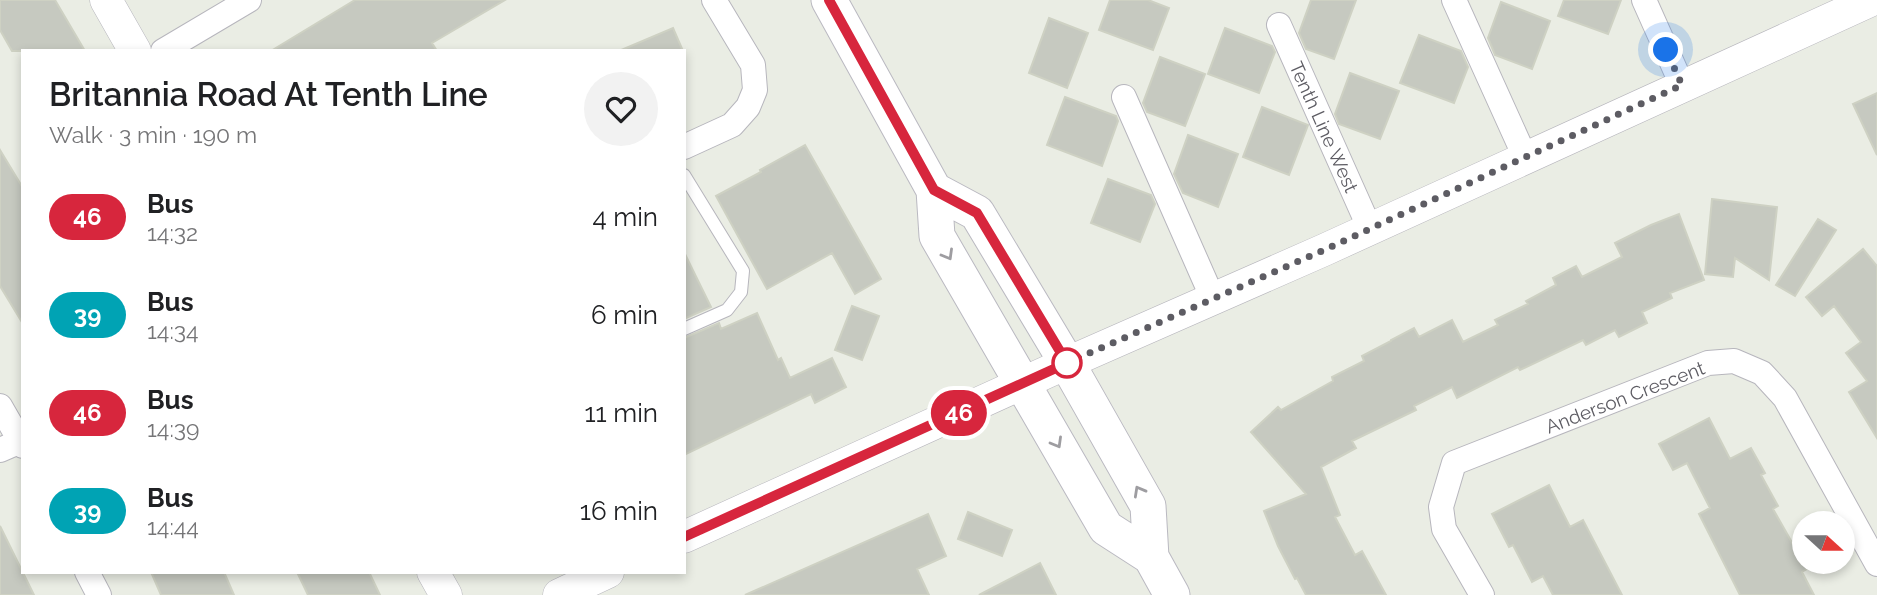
<!DOCTYPE html>
<html lang="en">
<head>
<meta charset="utf-8">
<style>
	body { margin:0; font-family:Raleway,sans-serif; background:#f2f2f2; color:#202124; height:100vh; display:flex; flex-direction:column; font-size:26px; white-space:nowrap }
	* { box-sizing:border-box; margin:0 }
	p { font-size:23px; color:#757577 }
	.icon { flex:none; width:38px; height:38px; fill:none; stroke:currentColor; stroke-width:2; stroke-linecap:round; stroke-linejoin:round }
	.map { position:relative; flex:1; overflow:hidden }
	.details { position:absolute; left:21px; top:49px; width:665px; height:525px; display:flex; flex-direction:column; background:#fff; border-radius:0px; box-shadow:0 4px 10px #0003 }
	.details>* { flex:none }
	.badge { padding:0 14px; border-radius:23px; font-size:24px; line-height:46px }
	.needle { width:46px; rotate:111deg }
	.fabs { position:absolute; left:1792px; top:511px; display:grid; gap:14px }
	.fabs a { display:grid; place-items:center; width:63px; height:63px; border-radius:50%; background:#fff; box-shadow:0 4px 10px #0003; font-size:35px }
	.you { position:absolute; width:35px; height:35px; margin:-18px; border:5px solid #fff; border-radius:50%; background:#1a73e8; box-shadow:0 0 0 10px #1a73e833 }
	.map>.badge { position:absolute; translate:-50% -50%; box-shadow:0 0 0 4px #fff }
	.round { display:grid; place-items:center; flex:none; width:74px; height:74px; border-radius:37px; background:#f2f2f2 }
	.head { display:flex; align-items:center; justify-content:space-between; height:119px; padding:0 28px }
	h1 { font-size:33px; font-weight:600; line-height:52px }
	ul { padding:0; list-style:none }
	li { display:flex; align-items:center; gap:21px; height:98px; padding:0 28px }
	li div { flex:1 }
	li b { display:block; font-size:26px }
	li em { font-style:normal }
	li .badge { min-width:77px; font-weight:700; text-align:center }
	.map>svg:first-child { display:block }
</style>
</head>
<body>
<div class="map">
<svg width="1877" height="595" viewBox="0 0 1877 595">
	<rect width="100%" height="100%" fill="#eaede4"/>
	<!-- building -->
	<path fill="#c6c9c0" stroke="#ced1c3" stroke-width="2" d="M0 0H55L85 51H12L0 30Z
		M355 0H505L432 43 437 51H271Z
		M1110 0H1148L1169 8 1153 50 1099 30Z
		M1311 0H1356L1334 59 1306 49 1299 33Z
		M1564 0H1621L1608 34 1558 16Z
		M1501 2 1550 21 1532 69 1495 55 1488 38Z
		M1049 18 1088 33 1067 88 1029 73Z
		M673 28 683 51H619Z
		M1225 28 1272 46 1275 52 1259 93 1208 74Z
		M1419 35 1461 51 1468 67 1454 103 1400 83Z
		M1160 57 1205 74 1185 126 1147 112 1143 103Z
		M1350 73 1399 91 1380 139 1339 124 1335 114Z
		M1877 93V155L1853 104Z
		M1065 97 1116 116 1118 121 1102 166 1047 145Z
		M1262 107 1308 125 1289 175 1243 157Z
		M1188 135 1238 154 1218 207 1183 193 1174 174Z
		M805 145 881 279 855 294 832 253 767 289 716 196 761 172 760 170Z
		M0 150 23 188V324L0 286Z
		M1108 179 1151 195 1155 204 1140 242 1091 223Z
		M1712 199 1777 207 1769 280 1735 258 1733 277 1705 274Z
		M1679 214 1704 280 1670 293 1672 298 1642 312 1647 323 1619 337 1615 330 1586 345 1583 340 1520 370 1518 367 1457 398 1452 387 1414 406 1416 410 1352 441 1356 448 1321 467 1340 515 1335 517 1355 555 1362 551 1386 595H1306L1297 578 1295 579 1278 546 1264 511 1306 494 1251 432 1278 407 1281 410 1333 381 1332 377 1364 361 1362 356 1391 341V340L1414 328 1419 337 1452 320 1463 342 1498 325 1495 320 1528 304 1526 301 1556 285 1553 278 1576 266 1582 277 1622 257 1615 243 1651 225Z
		M1818 219 1836 230 1795 296 1776 285Z
		M1863 249 1877 266V438L1849 392 1867 381 1846 353 1861 342 1834 306 1822 316 1806 297Z
		M684 252 711 307 684 319Z
		M852 306 879 316 862 360 835 350Z
		M757 313 778 360 781 358 790 378 832 358 846 387 815 403 811 394 684 455V338L719 323 721 329Z
		M1709 418 1730 459 1751 448 1765 473 1761 475 1778 506 1773 509 1807 569 1802 572 1814 595H1740L1699 514 1710 508 1687 463 1673 470 1659 444Z
		M1549 485 1570 527 1583 520 1622 595H1553L1543 576 1532 582 1513 545 1509 547 1492 514Z
		M968 512 1012 530 1002 556 958 539Z
		M928 514 946 556 917 569 929 595H745Z
		M0 526 34 595H0Z
		M1040 563 1056 595H979Z
		M151 572H224L234 595H161Z
		M297 572H369L380 595H308Z"/>
	<g fill="none" stroke-linecap="round" stroke-linejoin="round">
		<!-- service casing -->
		<g stroke="#b7b6bd" stroke-width="14">
			<path id="service" d="M684 175 743 271 741 292 727 310 684 329"/>
		</g>
		<!-- minor casing -->
		<g stroke="#b7b6bd" stroke-width="26">
			<path id="minor" d="M1454 0 1525 157
				M1644 0 1682 85
				M1279 25 1370 229
				M163 51 249 0
				M1124 97 1213 299
				M684 147 732 125 748 107 755 90 753 65 714 0
				M0 406 23 446
				M0 450 23 440
				M87 572 99 595
				M1482 595 1444 529 1441 507 1454 463 1708 363 1734 361 1762 373 1785 398 1877 564"/>
		</g>
		<!-- tertiary casing -->
		<g stroke="#b7b6bd" stroke-width="33">
			<path id="tertiary" d="M106 0 135 51
				M684 537 1067 363 1324 250 1872 0
				M433 572 446 595
				M559 595 608 572"/>
		</g>
		<!-- secondary casing -->
		<g stroke="#bab9c1" stroke-width="37">
			<path id="secondary" d="M829 0 934 190 937 236 1106 528 1151 557
				M934 190 977 213 1067 363 1148 506 1151 557 1172 595"/>
		</g>
		<!-- service -->
		<use href="#service" stroke="#fff" stroke-width="12"/>
		<!-- minor -->
		<use href="#minor" stroke="#fff" stroke-width="24"/>
		<!-- tertiary -->
		<use href="#tertiary" stroke="#fff" stroke-width="32"/>
		<!-- secondary -->
		<use href="#secondary" stroke="#fff" stroke-width="35"/>
	</g>
	<!-- one-way arrows -->
	<defs><path id="oneway-chevron" d="M-2-3.5L2.5 0L-2 3.5" fill="none" stroke-width="1.6" stroke-linecap="round" stroke-linejoin="round" transform="scale(1.75)"/></defs>
	<g stroke="#9e9da1">
		<use href="#oneway-chevron" transform="translate(948 255) rotate(60)"/>
		<use href="#oneway-chevron" transform="translate(1057 443) rotate(60)"/>
		<use href="#oneway-chevron" transform="translate(1139 491) rotate(-119)"/>
	</g>
	<g fill="none" stroke-linecap="round" stroke-linejoin="round">
		<!-- line casing -->
		<g stroke="#fff" stroke-width="16">
			<path id="line" d="M684 537 1067 363 977 213 934 190 829 0"/>
		</g>
		<!-- line -->
		<use href="#line" stroke="#d7263d" stroke-width="10"/>
		<!-- walk -->
		<path stroke="#5d5c63" stroke-width="7" stroke-dasharray="0 12.6" d="M1067 363 1324 250 1682 85 1666 50"/>
	</g>
	<!-- markers -->
	<circle fill="#fff" stroke="#d7263d" stroke-width="3.5" cx="1067" cy="363" r="14"/>
	<g text-anchor="middle" stroke-width="5" stroke-linejoin="round" paint-order="stroke">
		<!-- street labels -->
		<g font-size="19" fill="#5d5c63" stroke="#fff">
			<text transform="translate(1324 127) rotate(66)" y="7">Tenth Line West</text>
			<text transform="translate(1625 397) rotate(-21)" y="7">Anderson Crescent</text>
		</g>
	</g>
</svg>
<div class="fabs">
<a><svg class="needle" viewBox="-14 -14 28 28"><path d="M0-13l5 13h-10z" fill="#e53935"/><path d="M0 13l5-13h-10z" fill="#757577"/></svg></a>
</div>
<div class="you" style="left:1666px;top:50px"></div>
<b class="badge" style="left:959px;top:413px;background:#d7263d;color:#fff">46</b>
<section class="details">
<div class="head"><div><h1>Britannia Road At Tenth Line</h1><p>Walk · 3 min · 190 m</p></div><a class="round"><svg class="icon" aria-label="heart" viewBox="0 0 24 24"><path d="M12 20l-8-8c-3-5 5-10 8-4 3-6 11-1 8 4z"/></svg></a></div>
<ul>
<li><span class="badge" style="background:#d7263d;color:#fff">46</span><div><b>Bus</b><p>14:32</p></div><em>4 min</em></li>
<li><span class="badge" style="background:#00a3b4;color:#fff">39</span><div><b>Bus</b><p>14:34</p></div><em>6 min</em></li>
<li><span class="badge" style="background:#d7263d;color:#fff">46</span><div><b>Bus</b><p>14:39</p></div><em>11 min</em></li>
<li><span class="badge" style="background:#00a3b4;color:#fff">39</span><div><b>Bus</b><p>14:44</p></div><em>16 min</em></li>
</ul>
</section>
</div>
</body>
</html>
